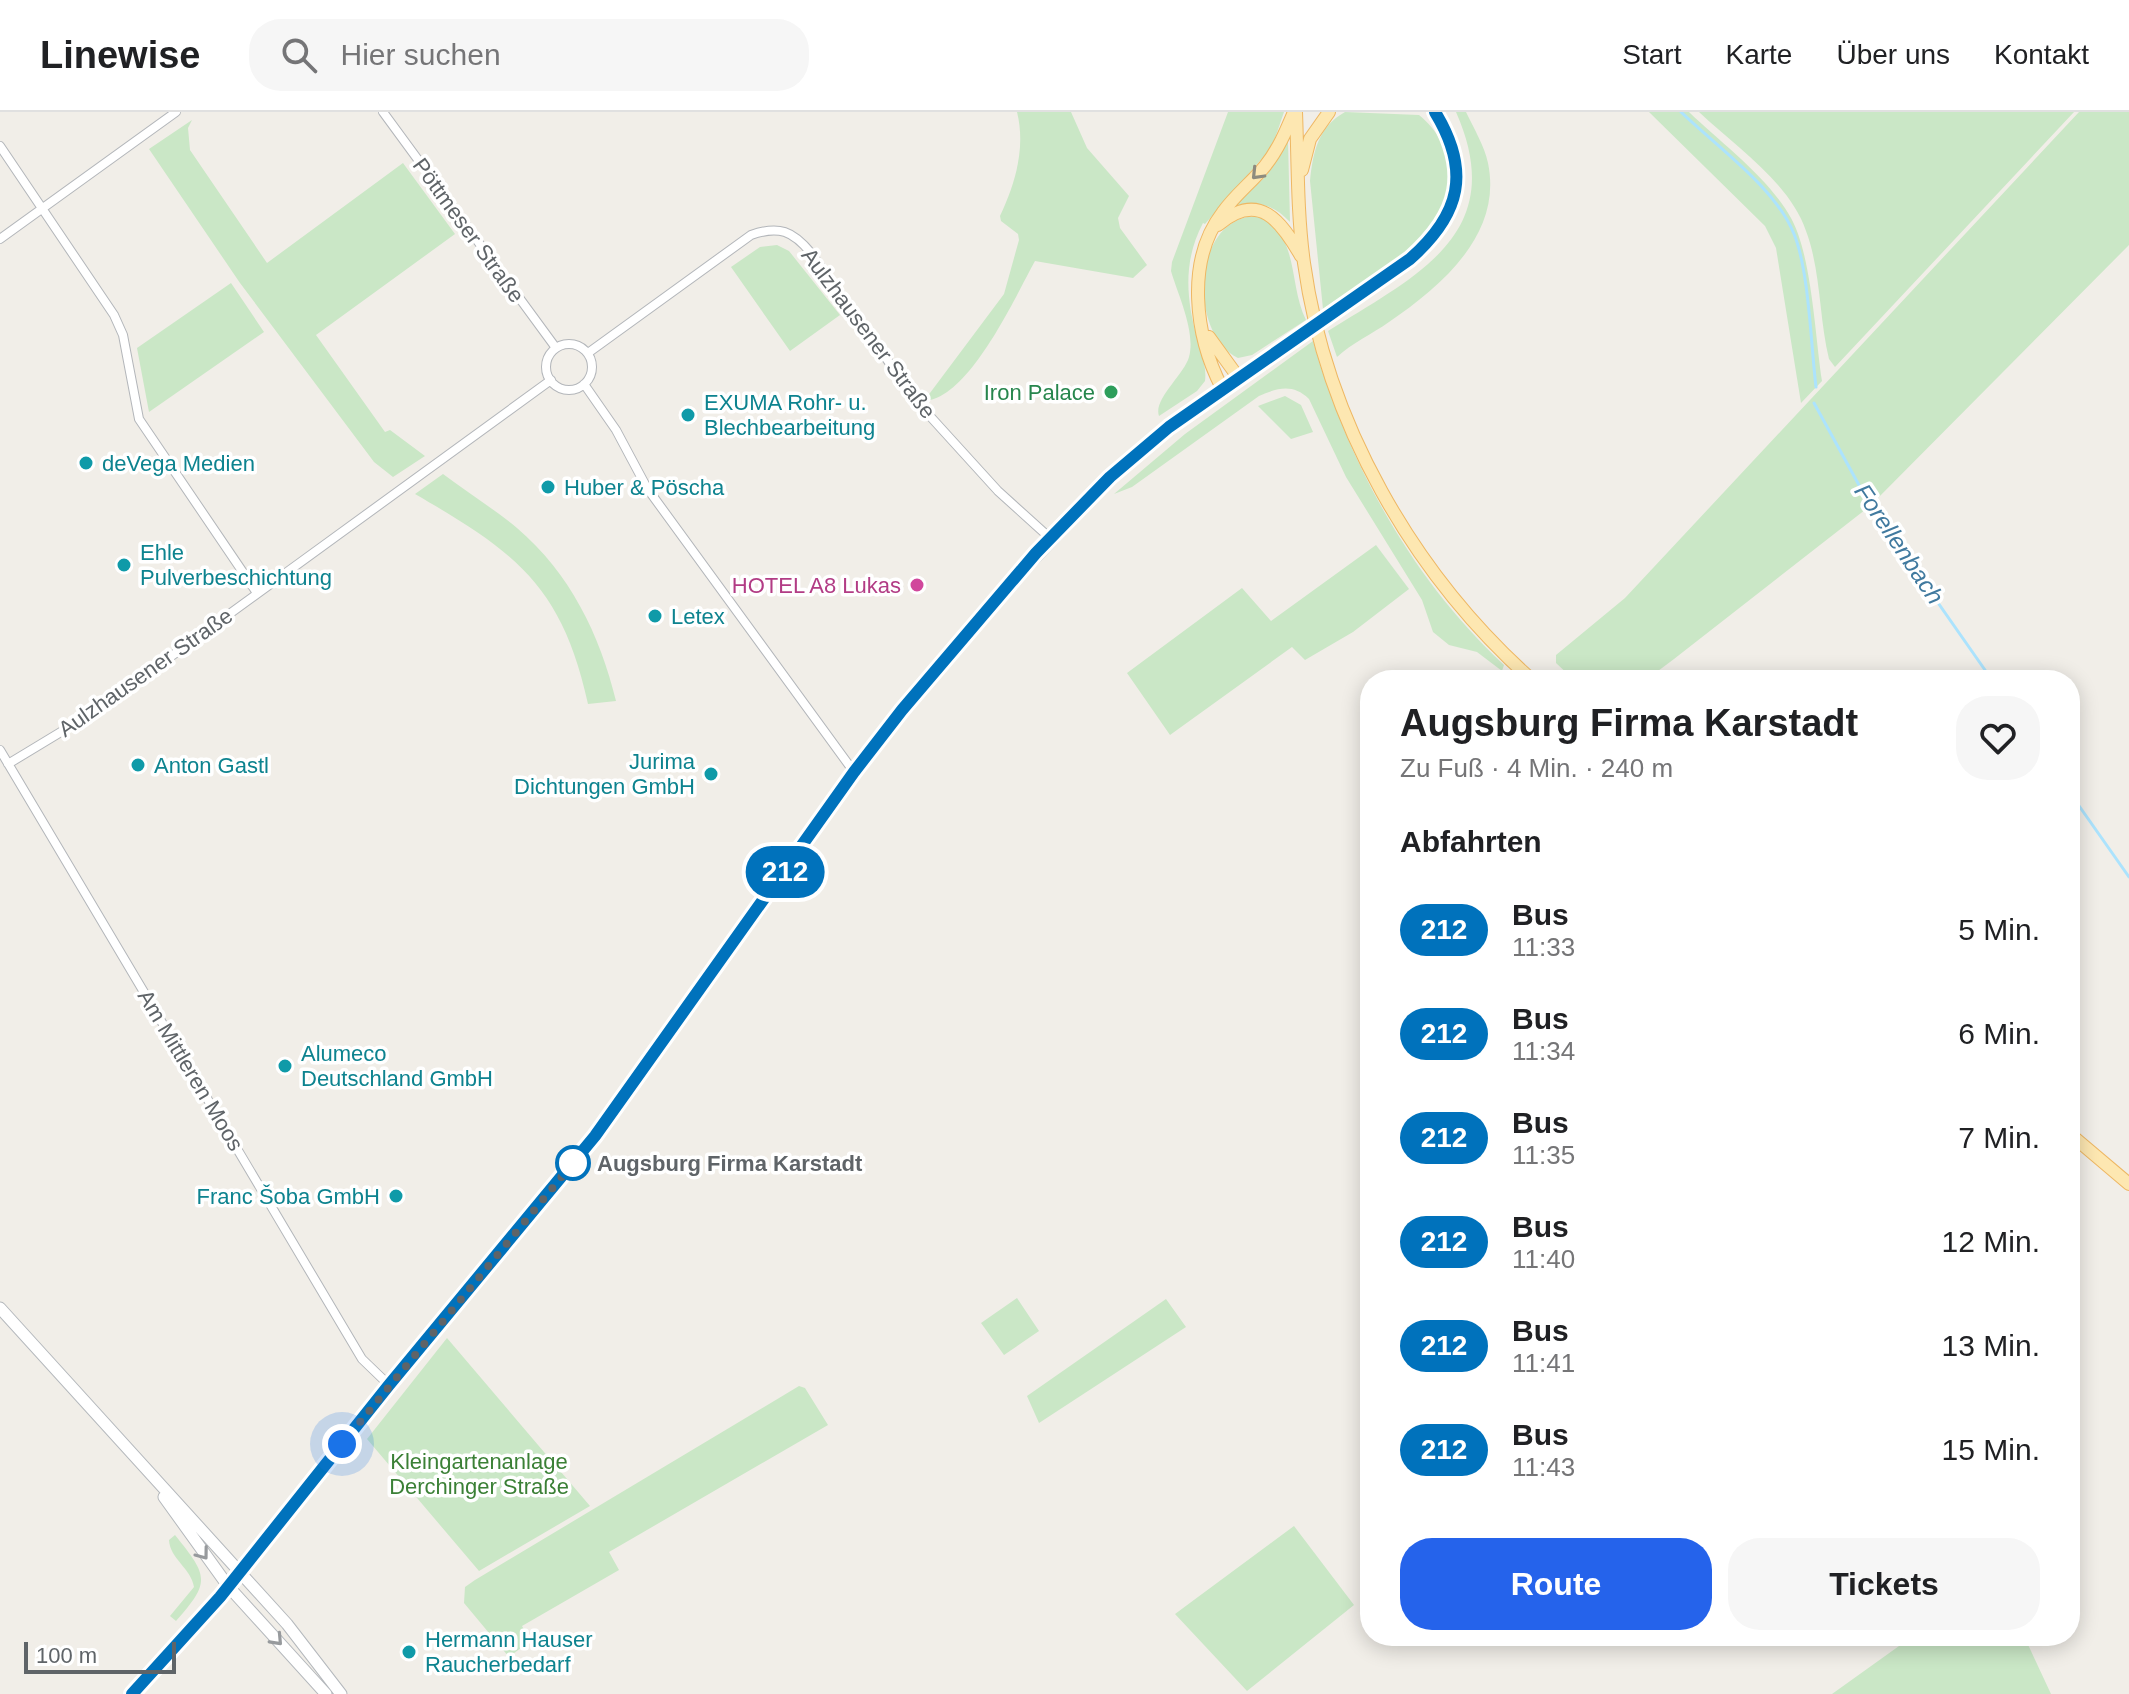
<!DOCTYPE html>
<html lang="de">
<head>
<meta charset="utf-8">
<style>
	body { margin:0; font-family:Arial,sans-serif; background:#f6f6f6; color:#202124; height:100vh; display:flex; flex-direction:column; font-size:30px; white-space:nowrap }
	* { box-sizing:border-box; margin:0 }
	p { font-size:26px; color:#757577 }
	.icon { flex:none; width:44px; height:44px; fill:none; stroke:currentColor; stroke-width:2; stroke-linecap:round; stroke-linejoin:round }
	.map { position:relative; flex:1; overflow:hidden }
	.drawer { position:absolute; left:1360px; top:558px; width:720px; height:976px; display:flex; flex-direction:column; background:#fff; border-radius:32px; box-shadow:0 4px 20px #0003 }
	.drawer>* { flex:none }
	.badge { padding:0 16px; border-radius:26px; font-size:28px; line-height:52px }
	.scale { position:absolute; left:24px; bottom:20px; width:152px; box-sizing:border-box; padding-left:8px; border:4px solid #5f6468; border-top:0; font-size:22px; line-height:28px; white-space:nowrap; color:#5f6468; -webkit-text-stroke:6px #fff; paint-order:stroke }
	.you { position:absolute; width:40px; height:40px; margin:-20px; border:6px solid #fff; border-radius:50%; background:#1a73e8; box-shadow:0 0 0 12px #1a73e833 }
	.map>.badge { position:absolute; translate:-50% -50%; box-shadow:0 0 0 4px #fff }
	h2 { padding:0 40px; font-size:30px; line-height:72px }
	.round { display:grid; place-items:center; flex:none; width:84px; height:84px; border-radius:32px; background:#f6f6f6 }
	.headline { display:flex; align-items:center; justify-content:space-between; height:136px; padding:0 40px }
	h1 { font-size:38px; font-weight:600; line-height:60px }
	.button { display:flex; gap:16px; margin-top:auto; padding:16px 40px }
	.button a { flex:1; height:92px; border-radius:32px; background:#2563eb; color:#fff; font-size:32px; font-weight:600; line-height:92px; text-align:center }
	.button a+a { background:#f6f6f6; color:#202124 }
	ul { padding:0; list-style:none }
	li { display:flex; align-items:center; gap:24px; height:104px; padding:0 40px }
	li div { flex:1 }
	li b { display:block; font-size:30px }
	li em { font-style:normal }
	li .badge { min-width:88px; font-weight:700; text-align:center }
	header { display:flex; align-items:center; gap:48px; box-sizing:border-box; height:112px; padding:0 40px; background:#fff; border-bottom:2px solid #e0e0e0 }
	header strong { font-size:38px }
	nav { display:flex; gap:44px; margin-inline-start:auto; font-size:28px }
	.search { width:560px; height:72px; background:#f6f6f6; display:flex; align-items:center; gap:20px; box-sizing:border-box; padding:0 28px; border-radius:32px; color:#757577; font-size:30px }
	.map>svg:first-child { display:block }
</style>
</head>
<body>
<header>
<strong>Linewise</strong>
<div class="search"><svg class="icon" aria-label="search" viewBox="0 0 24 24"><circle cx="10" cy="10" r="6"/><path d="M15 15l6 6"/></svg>Hier suchen</div>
<nav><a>Start</a><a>Karte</a><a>Über uns</a><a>Kontakt</a></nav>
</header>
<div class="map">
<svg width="2129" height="1582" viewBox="0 0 2129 1582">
	<rect width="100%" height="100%" fill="#f1eee8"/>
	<!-- green -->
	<path fill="#cae7c6" d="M1017 0H1071L1087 36 1129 84 1118 106 1120 116 1147 153 1133 166 1035 149C1015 185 969 287 924 289L1004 182 1019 128 1018 122 1001 109 1000 104C1015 72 1026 36 1017 0Z
		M1228 0H1284L1272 35 1205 112 1203 111C1183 149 1186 186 1197 226 1201 240 1207 255 1205 269L1197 279 1159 304C1153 287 1184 263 1189 245 1196 220 1178 183 1171 159L1172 150Z
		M1345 0 1419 3C1437 18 1449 37 1449 62 1450 130 1371 163 1323 197L1310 69C1313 40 1318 15 1345 0Z
		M1456 0H1466C1474 17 1484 33 1488 51 1503 123 1440 175 1389 210 1372 222 1352 231 1337 245L1328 219C1417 163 1510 122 1456 0Z
		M1649 0H1689C1722 32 1768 65 1791 106 1812 144 1815 224 1822 269L1801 291 1776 136 1765 114Z
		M1699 0H2074L1835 255 1829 247C1819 206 1821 159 1806 119 1790 71 1735 34 1699 0Z
		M2079 0H2129V133L1870 394 1674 547 1646 568H1574L1556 551V543L1625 486Z
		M192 8 188 16 190 38 267 151 403 51 455 122 316 223 385 320 390 318 425 344 393 365 374 350 240 171 149 37Z
		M1288 28 1290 110C1273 92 1257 88 1233 96L1266 64Z
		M1258 104C1300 122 1288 172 1306 208L1252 243 1238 246C1187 221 1192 103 1258 104Z
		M777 133 789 139 840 203 790 239 731 155 760 135Z
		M231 171 264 220 149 300 137 236Z
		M1313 229C1348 351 1411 466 1504 553L1502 559 1477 540 1449 533 1433 520 1422 488 1346 365 1309 287C1293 271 1277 276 1259 284L1132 375 1114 382 1185 322Z
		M1285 284 1301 293 1313 320 1291 327 1258 294Z
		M443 362C467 380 494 397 517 416 570 461 600 523 616 589L588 592C562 473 515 440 415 382Z
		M1376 433 1409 477 1353 520 1305 548 1292 535 1170 623 1127 561 1242 476 1271 509Z
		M1017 1186 1039 1219 1004 1243 981 1211Z
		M1166 1187 1186 1215 1039 1311 1027 1284Z
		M447 1226 590 1394 479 1459 367 1327Z
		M799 1274 805 1276 828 1313 609 1440 619 1458 522 1514 530 1529 509 1545 464 1491 465 1475 475 1468Z
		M1294 1414 1354 1493 1247 1579 1175 1502Z
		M175 1423C207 1463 212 1469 176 1509L170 1504 194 1475C191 1456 170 1447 169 1428Z
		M1913 1524H2024L2051 1582H1832Z"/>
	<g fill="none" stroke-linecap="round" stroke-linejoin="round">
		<!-- stream -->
		<path stroke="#ace3fd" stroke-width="3" d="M1681 0C1716 34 1776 76 1794 122 1809 158 1811 234 1816 275
			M1814 291 1871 395 1992 568
			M2070 681 2129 765"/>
		<!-- street casing -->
		<g stroke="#b3b6ba" stroke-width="10">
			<path id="street" d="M383 0 556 236
				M0 34 114 203 123 223 139 307 257 481
				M0 127 176 0
				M546 255a23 23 0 1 1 46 0a23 23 0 1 1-46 0Z
				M588 241 751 123C779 113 793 119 811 141L918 291 998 379 1050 426
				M584 272 616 318 647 376 854 660
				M0 638 362 1247 389 1273
				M8 652 79 609 151 559 551 268"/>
		</g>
		<!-- secondary casing -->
		<g stroke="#b4b8bc" stroke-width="13">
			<path id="secondary" d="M1346 191C1420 140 1494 99 1435 0
				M0 1196 287 1512 341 1582
				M164 1385 228 1474 326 1582
				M132 1582 220 1485 389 1273 595 1024 854 660 902 598 1014 468 1124 352 1204 289 1290 230"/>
		</g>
		<!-- primary casing -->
		<g stroke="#eeb763" stroke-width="14">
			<path id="primary" d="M1296 0C1298 50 1297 101 1304 151 1326 310 1413 462 1532 568
				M1302 58 1310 27 1329 0
				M1218 113C1259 78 1281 109 1301 144
				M1209 225 1238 265
				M1222 276C1195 224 1185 149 1223 100 1235 83 1252 70 1265 54 1278 38 1286 19 1294 0
				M2070 1022 2129 1072"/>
		</g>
		<!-- street -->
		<use href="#street" stroke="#fff" stroke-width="8"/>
		<!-- secondary -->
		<use href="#secondary" stroke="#fff" stroke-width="11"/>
		<!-- primary -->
		<use href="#primary" stroke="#fde7b1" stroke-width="12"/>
		<!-- secondary-bridge casing -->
		<g stroke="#b4b8bc" stroke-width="13" stroke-linecap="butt">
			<path id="secondary-bridge" d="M1290 230 1346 191"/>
		</g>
		<!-- secondary-bridge -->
		<use href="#secondary-bridge" stroke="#fff" stroke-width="11"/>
	</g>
	<!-- one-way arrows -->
	<defs><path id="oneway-chevron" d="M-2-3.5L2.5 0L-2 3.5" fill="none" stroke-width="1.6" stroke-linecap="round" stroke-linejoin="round" transform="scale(2)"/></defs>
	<use stroke="#8e8b7e" href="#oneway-chevron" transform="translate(1257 62) rotate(134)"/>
	<g stroke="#979a9d">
		<use href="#oneway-chevron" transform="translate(203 1442) rotate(53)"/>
		<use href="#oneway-chevron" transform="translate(277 1528) rotate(47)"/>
	</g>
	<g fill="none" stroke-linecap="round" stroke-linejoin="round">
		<!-- line casing -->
		<g stroke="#fff" stroke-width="18">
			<path id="line" d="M132 1582 220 1485 389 1273 595 1024 854 660 902 598 1036 441 1110 365 1169 315 1410 147C1461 102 1471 59 1435 0"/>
		</g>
		<!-- line -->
		<use href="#line" stroke="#0072bc" stroke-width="12"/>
		<!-- walk -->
		<path stroke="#5f6468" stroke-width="8" stroke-dasharray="0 14.4" d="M342 1332 573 1051"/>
	</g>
	<!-- markers -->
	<circle fill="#2e9e5b" stroke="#fff" stroke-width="3" cx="1111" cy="280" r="8"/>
	<g fill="#0f9aa8" stroke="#fff" stroke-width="3">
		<circle cx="688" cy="303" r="8"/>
		<circle cx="86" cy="351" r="8"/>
		<circle cx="548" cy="375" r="8"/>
		<circle cx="124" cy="453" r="8"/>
		<circle cx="655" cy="504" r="8"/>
		<circle cx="138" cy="653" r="8"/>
		<circle cx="711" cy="662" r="8"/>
		<circle cx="285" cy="954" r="8"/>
		<circle cx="396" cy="1084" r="8"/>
		<circle cx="409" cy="1540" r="8"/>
	</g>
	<circle fill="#d1479c" stroke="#fff" stroke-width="3" cx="917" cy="473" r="8"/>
	<circle fill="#fff" stroke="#0072bc" stroke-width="4" cx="573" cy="1051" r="16"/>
	<g text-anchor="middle" stroke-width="7" stroke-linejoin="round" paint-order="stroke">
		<!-- street labels -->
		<g font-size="22" fill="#5f6468" stroke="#fff">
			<text transform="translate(469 118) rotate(54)" y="8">Pöttmeser Straße</text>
			<text transform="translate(869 221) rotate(53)" y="8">Aulzhausener Straße</text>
			<text transform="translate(145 560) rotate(-35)" y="8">Aulzhausener Straße</text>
			<text transform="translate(191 958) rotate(59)" y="8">Am Mittleren Moos</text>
		</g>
		<!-- leisure labels -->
		<g font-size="22" fill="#27864d" stroke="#fff" text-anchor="end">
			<text x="1095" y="288">Iron Palace</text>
		</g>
		<!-- culture labels -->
		<g font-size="22" fill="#0d838f" stroke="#fff" text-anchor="start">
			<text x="704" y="298">EXUMA Rohr- u.<tspan x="704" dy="25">Blechbearbeitung</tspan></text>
			<text x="102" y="359">deVega Medien</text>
			<text x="564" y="383">Huber &amp; Pöscha</text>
			<text x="140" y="448">Ehle<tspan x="140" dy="25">Pulverbeschichtung</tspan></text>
			<text x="671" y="512">Letex</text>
			<text x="695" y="657" text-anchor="end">Jurima<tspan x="695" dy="25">Dichtungen GmbH</tspan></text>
			<text x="154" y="661">Anton Gastl</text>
			<text x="301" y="949">Alumeco<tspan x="301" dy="25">Deutschland GmbH</tspan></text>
			<text x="380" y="1092" text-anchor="end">Franc Šoba GmbH</text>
			<text x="425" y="1535">Hermann Hauser<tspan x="425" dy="25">Raucherbedarf</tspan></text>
		</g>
		<!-- hotel labels -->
		<g font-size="22" fill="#b23c85" stroke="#fff" text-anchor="end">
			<text x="901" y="481">HOTEL A8 Lukas</text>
		</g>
		<!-- stop labels -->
		<g font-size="22" font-weight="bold" fill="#5f6468" stroke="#fff" text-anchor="start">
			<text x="597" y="1059">Augsburg Firma Karstadt</text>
		</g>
		<!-- park labels -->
		<g font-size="22" fill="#3b8036" stroke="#fff">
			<text x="479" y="1357">Kleingartenanlage<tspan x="479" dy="25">Derchinger Straße</tspan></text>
		</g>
		<!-- water labels -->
		<g font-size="24" font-style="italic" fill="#417a9f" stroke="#fff">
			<text transform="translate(1899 432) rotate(56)" y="8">Forellenbach</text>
		</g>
	</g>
</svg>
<div class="scale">100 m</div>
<div class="you" style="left:342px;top:1332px"></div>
<b class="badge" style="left:785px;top:760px;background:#0072bc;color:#fff">212</b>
<section class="drawer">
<div class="headline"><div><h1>Augsburg Firma Karstadt</h1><p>Zu Fuß · 4 Min. · 240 m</p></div><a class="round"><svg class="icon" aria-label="heart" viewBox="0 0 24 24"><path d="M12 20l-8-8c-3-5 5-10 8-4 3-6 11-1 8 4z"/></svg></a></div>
<h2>Abfahrten</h2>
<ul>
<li><span class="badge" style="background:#0072bc;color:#fff">212</span><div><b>Bus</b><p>11:33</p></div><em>5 Min.</em></li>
<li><span class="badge" style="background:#0072bc;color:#fff">212</span><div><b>Bus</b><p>11:34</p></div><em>6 Min.</em></li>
<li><span class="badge" style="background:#0072bc;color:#fff">212</span><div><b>Bus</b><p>11:35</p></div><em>7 Min.</em></li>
<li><span class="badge" style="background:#0072bc;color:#fff">212</span><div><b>Bus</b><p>11:40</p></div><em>12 Min.</em></li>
<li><span class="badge" style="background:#0072bc;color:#fff">212</span><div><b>Bus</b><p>11:41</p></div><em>13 Min.</em></li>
<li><span class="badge" style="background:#0072bc;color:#fff">212</span><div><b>Bus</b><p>11:43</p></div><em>15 Min.</em></li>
</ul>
<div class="button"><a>Route</a><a>Tickets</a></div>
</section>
</div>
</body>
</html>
